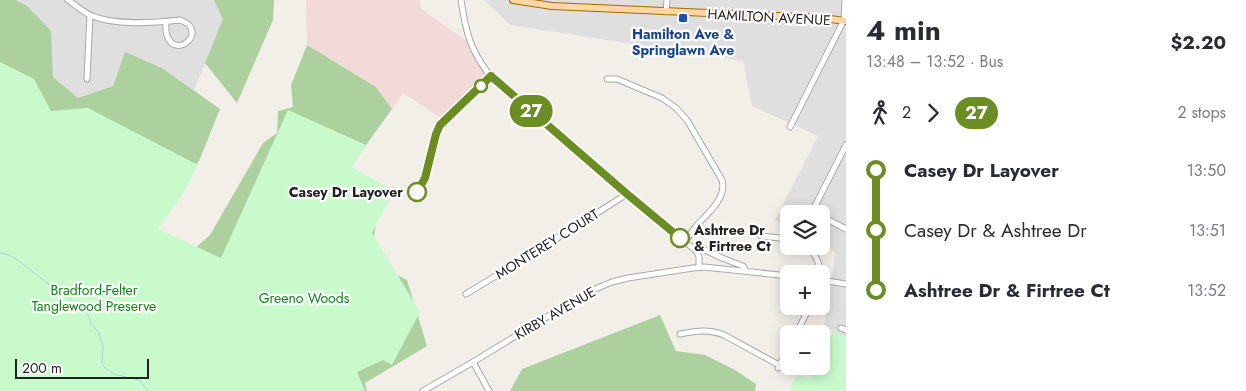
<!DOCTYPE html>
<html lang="en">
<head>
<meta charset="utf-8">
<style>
	body { margin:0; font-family:Jost,sans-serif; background:#f7f7f7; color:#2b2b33; height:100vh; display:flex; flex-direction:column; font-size:19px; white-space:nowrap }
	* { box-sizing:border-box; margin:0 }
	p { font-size:16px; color:#7c7c81 }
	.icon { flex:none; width:28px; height:28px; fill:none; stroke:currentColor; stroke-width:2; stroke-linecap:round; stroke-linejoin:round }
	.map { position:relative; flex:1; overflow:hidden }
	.side { display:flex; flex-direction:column; background:#fff; width:400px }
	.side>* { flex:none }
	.badge { padding:0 10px; border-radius:16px; font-size:18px; line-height:32px }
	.buttons { position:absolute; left:780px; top:205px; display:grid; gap:10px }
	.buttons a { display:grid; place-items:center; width:50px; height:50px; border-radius:8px; background:#fff; box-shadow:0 2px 12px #0003; font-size:25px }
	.scale { position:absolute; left:15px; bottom:12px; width:134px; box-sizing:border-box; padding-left:5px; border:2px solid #222; border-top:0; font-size:14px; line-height:18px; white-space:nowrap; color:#222; -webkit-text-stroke:4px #fff; paint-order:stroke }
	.map>.badge { position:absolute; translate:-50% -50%; box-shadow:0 0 0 2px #fff }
	.legs { display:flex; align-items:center; gap:8px; height:55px; padding:0 20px; font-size:16px }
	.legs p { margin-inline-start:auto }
	.summary { display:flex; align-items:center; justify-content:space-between; height:85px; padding:0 20px }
	h1 { font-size:28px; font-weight:700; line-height:38px }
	ul { padding:0 20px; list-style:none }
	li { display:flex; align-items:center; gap:18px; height:60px; font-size:19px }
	li i { display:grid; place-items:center; width:8px; height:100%; margin:0 6px; background:currentColor }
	li i::after { content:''; width:12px; height:12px; margin:-6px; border:4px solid; border-radius:50%; background:#fff }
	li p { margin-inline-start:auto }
	li:first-child i { background:linear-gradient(#0000 50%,currentColor 0) }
	li:last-child i { background:linear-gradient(currentColor 50%,#0000 0) }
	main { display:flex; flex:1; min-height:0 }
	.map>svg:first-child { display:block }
</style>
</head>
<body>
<main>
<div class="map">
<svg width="846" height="391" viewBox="0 0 846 391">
	<rect width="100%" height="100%" fill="#f2efe9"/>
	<!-- residential -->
	<path fill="#e0dfdf" d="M0 0H223L229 5 182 120 0 126Z
		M484 0H846V337L834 331 824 324 830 296 835 252 821 245V214H789V227L775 220 818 136 752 106 743 61 510 25Z"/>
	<!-- commercial -->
	<path fill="#f2dad9" d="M306 0H420L421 9 470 43 491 77 444 120 403 93 392 109 376 87 307 45Z"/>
	<!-- forest -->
	<path fill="#add19e" d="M0 0H16L27 6 51 31 53 77 78 98 113 86 125 52 162 68 220 109 199 161 142 234 178 263 210 235 263 143 277 133 278 111 293 107 291 85 307 45 376 87 392 109 348 170 381 192 370 262 407 280 427 346 365 383 367 391H0Z
		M214 0H274L273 20 237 103 205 63 223 19Z
		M660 315 676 351 705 355 735 370 756 384 755 391H510L522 369Z"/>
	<!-- park -->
	<path fill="#c8facc" d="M0 62 34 79 51 111 88 108 198 165 184 192 158 229 221 258 288 110 366 145 352 167 394 191 372 233 420 312 392 365 383 360 357 372 365 391H0Z
		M834 331 846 337V391H789L798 374 808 379 815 366H821V354Z"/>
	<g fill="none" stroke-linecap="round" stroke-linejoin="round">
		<!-- stream -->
		<path stroke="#aad3df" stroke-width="1" d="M0 253 9 255 19 261 52 287 86 310 91 323 99 333 103 347 102 362 103 366 114 374 139 380 148 391"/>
		<!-- minor casing -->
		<g stroke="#a9a9a9" stroke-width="7">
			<path id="minor" d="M68 0C75 5 82 11 90 15 115 26 153 23 180 20 209 30 178 59 168 38 165 33 166 27 166 22
				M461 0C466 33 470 50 491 77L627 194 675 235 693 248 697 252 699 257V267
				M666 12 667 0
				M87 79 90 15
				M607 79H617L662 98 676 108 687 120 722 180C727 198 708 213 697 225 693 230 689 236 685 242
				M790 127 844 20 845 0
				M415 195 425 178 434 138 440 125 491 77
				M816 214 812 212 846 145
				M821 216 846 229
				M761 236 789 239
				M806 246C816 254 819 262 821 274
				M693 248 703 249 722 258 743 266 746 271
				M821 280 846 284
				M466 294 540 249 627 194
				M841 328 846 330
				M680 334C697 331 708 329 724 335L779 365
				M796 334 810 306
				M473 362 489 391
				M778 368 789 347
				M423 391 473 362 588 292 612 282 628 278 693 268 704 267 789 276"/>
		</g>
		<!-- major casing -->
		<g stroke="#a06b00" stroke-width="8">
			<path id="major" d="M513 0 552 6 823 18 846 21"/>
		</g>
		<!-- minor -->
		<use href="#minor" stroke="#fff" stroke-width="5"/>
		<!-- major -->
		<use href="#major" stroke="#fcd6a4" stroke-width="6"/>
	</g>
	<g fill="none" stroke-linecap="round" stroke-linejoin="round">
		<!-- line-1 casing -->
		<g stroke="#fff" stroke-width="11">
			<path id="line-1" d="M417 192 425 178 436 134 440 125 491 76 627 194 680 238"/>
		</g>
		<!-- line-1 -->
		<use href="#line-1" stroke="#6b8e23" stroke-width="8"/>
	</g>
	<!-- markers -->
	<rect fill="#1a4fb4" stroke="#fff" stroke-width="2" x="678" y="13" width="10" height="10" rx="2.5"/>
	<g fill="#fff" stroke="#6b8e23" stroke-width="2.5">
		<circle cx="481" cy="86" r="6"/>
		<circle cx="417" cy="192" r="9"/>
		<circle cx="680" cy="238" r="9"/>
	</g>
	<g text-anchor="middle" stroke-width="4.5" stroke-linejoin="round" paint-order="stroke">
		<!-- street labels -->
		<g font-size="14" fill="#222" stroke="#fff">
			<text transform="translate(769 17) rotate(3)" y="5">HAMILTON AVENUE</text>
			<text transform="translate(547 244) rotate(-32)" y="5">MONTEREY COURT</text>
			<text transform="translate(555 313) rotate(-30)" y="5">KIRBY AVENUE</text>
		</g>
		<!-- transit labels -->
		<g font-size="14" font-weight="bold" fill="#164399" stroke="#fff">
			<text x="683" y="39">Hamilton Ave &amp;<tspan x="683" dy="16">Springlawn Ave</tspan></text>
		</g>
		<!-- stop labels -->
		<g font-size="14" font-weight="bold" fill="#222" stroke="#fff" text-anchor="end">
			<text x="403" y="197">Casey Dr Layover</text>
			<text x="694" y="235" text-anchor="start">Ashtree Dr<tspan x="694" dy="16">&amp; Firtree Ct</tspan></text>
		</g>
		<!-- park labels -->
		<g font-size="14" fill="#0c8416" stroke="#fff">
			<text x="94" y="295">Bradford-Felter<tspan x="94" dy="16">Tanglewood Preserve</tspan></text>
			<text x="304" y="303">Greeno Woods</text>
		</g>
	</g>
</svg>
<div class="buttons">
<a><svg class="icon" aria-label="layers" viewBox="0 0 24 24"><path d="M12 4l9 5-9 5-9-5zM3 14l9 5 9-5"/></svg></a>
<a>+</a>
<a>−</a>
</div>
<div class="scale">200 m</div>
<b class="badge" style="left:531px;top:111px;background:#6b8e23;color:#fff">27</b>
</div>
<section class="side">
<div class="summary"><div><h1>4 min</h1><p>13:48 – 13:52 · Bus</p></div><b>$2.20</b></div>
<div class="legs"><svg class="icon" aria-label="walk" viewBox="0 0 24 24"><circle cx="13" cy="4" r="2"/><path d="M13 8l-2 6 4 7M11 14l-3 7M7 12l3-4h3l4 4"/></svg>2<svg class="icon" aria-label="forward" viewBox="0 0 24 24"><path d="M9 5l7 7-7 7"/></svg><b class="badge" style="background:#6b8e23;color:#fff">27</b><p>2 stops</p></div>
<ul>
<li><i style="color:#6b8e23"></i><b>Casey Dr Layover</b><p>13:50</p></li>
<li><i style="color:#6b8e23"></i><span>Casey Dr &amp; Ashtree Dr</span><p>13:51</p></li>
<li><i style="color:#6b8e23"></i><b>Ashtree Dr &amp; Firtree Ct</b><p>13:52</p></li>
</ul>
</section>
</main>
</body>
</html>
